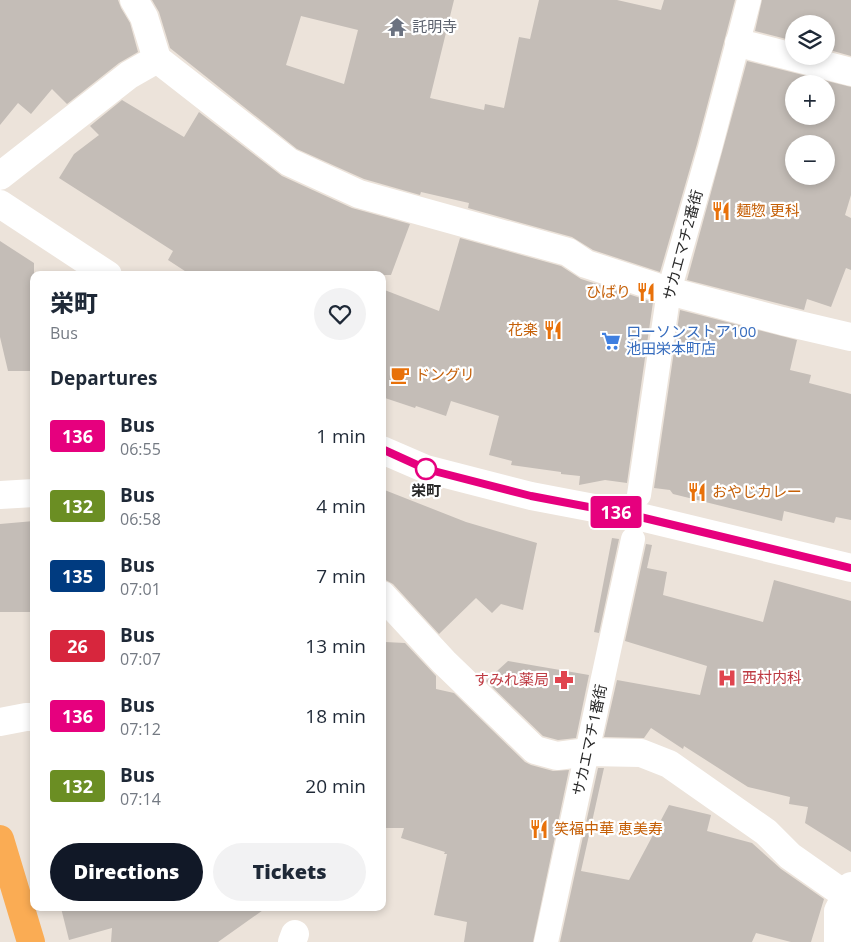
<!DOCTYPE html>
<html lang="en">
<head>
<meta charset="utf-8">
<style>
	body { margin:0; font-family:"Open Sans","Noto Sans JP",sans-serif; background:#f2f2f3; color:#1f2937; height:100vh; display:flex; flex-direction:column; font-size:19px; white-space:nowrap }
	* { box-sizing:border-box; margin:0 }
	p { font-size:16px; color:#747a83 }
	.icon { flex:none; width:28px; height:28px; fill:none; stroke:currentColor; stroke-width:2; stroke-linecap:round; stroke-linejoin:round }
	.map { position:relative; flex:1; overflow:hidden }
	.details { position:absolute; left:30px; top:271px; width:356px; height:640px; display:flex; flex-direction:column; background:#fff; border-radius:10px; box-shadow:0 2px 8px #0003 }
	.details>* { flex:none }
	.badge { padding:0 10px; border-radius:4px; font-size:18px; line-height:32px }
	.controls { position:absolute; left:785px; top:15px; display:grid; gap:10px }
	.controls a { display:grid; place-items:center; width:50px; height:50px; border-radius:50%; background:#fff; box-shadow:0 2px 8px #0003; font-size:25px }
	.map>.badge { position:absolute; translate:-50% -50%; box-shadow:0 0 0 2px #fff }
	h2 { padding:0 20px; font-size:19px; line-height:45px }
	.round { display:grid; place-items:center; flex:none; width:52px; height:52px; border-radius:26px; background:#f2f2f3 }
	.overview { display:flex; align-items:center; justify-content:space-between; height:85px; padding:0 20px }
	h1 { font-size:24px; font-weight:800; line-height:38px }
	.cta { display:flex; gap:10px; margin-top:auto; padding:10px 20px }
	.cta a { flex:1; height:58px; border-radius:30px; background:#111827; color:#fff; font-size:20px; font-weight:800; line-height:58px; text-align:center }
	.cta a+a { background:#f2f2f3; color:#1f2937 }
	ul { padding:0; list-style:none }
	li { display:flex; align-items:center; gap:15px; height:70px; padding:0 20px }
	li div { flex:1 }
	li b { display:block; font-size:19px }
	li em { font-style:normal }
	li .badge { min-width:55px; font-weight:700; text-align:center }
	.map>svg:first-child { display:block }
</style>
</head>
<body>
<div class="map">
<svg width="851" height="942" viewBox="0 0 851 942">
	<rect width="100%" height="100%" fill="#ece3da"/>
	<!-- building -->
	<path fill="#c4bdb7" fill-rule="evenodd" d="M0 0H118L121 8 130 23 138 52 119 63 67 104 52 89 31 114 18 103 0 125Z
		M152 0H454L430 98 484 110 485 104 504 108 519 37 530 39 539 0H617L661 10 664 0H735L697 144 660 272 593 250 572 237 468 208 469 203 421 192 420 195 364 179 297 149 170 48 159 12ZM301 16 358 30 344 84 286 65Z
		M762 0H851V56L826 49V24H794V41L755 31Z
		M747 61 851 87V195L845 215 851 218V270L846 268 831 307 807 299 804 310 687 280ZM794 84H826V116H794ZM794 144H826V176H794Z
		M122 100 184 137 199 112 282 176 352 208 410 224 391 275H191L168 260 173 251 59 178 74 154 99 135 90 126Z
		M460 238 561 266 581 279 653 302 627 483 605 480 579 485 580 476 561 474V472L511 465 512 461 489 455 499 416 451 401 446 416 416 406 415 408 382 397V289L439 311Z
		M0 241 34 263V371H8L0 337Z
		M680 310 797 340 790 370 811 375 809 383 851 394V520L836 517 834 523 784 511 782 521 673 494 670 490 654 488Z
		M382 489 466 522 537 543 523 610 501 604 492 613 476 598 439 634 393 584 382 578Z
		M34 521V612H0V524Z
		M612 538 619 539 599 633 594 632Z
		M646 544 652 545 647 568 667 572 663 595 763 622 774 580 851 601V852L805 823 808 807 789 804 790 797 748 787 684 746 683 749 651 728 644 738 604 737 617 680 700 695 707 666 625 641Z
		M385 642 405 643 436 676V689L454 693 525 762 531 765 553 771 569 770 533 942H464L467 922 434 915 447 854H444L445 852 401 838 404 828H382V688Z
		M508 661 589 675 576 738 558 740 543 736 486 681Z
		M598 768H604L581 871 629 880 669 805 711 815 707 831 752 843 781 869 824 899 811 942H791L756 933 752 942H560Z
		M61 908H266L218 942H111L112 928 69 940Z"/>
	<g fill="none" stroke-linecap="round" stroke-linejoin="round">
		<!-- pedestrian -->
		<path stroke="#fff" stroke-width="24" d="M639 495 669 291 710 148 749 0
			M546 942 633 539"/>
		<!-- minor -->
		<path stroke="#fff" stroke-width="28" d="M134 0 144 17 157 59 289 162 359 194 568 252 586 264 669 291 782 321 851 337
			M739 43 851 72
			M0 176 129 75 157 59
			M0 495 34 493
			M382 595 444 662 535 750 557 756 588 752 641 753 669 764 766 832 790 856 851 899
			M0 722 26 717H34
			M292 942 295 934
			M838 942V911L851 886"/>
		<!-- tertiary -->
		<path stroke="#fff" stroke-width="28" d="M0 204 108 275
			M382 450 426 469 531 496 636 516 851 568"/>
		<!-- trunk -->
		<path stroke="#faac54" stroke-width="28" d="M0 839 31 942"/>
	</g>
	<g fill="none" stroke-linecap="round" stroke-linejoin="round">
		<!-- line casing -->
		<g stroke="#fff" stroke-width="11">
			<path id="line" d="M382 449 426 469 531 496 636 516 851 568"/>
		</g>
		<!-- line -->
		<use href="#line" stroke="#e6007e" stroke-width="8"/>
	</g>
	<!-- icons -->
	<defs>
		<g id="temple-bare" transform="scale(1.5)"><path d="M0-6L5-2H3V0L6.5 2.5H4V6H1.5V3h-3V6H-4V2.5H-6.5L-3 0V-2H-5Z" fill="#6b7280" stroke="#fff" stroke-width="2.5" paint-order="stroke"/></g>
		<g id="restaurant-bare" transform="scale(1.5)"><path d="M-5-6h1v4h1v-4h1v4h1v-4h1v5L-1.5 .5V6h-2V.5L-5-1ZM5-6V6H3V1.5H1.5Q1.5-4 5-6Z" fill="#e8710a" stroke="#fff" stroke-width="2.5" paint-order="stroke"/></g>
		<g id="supermarket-bare" transform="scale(1.5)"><path d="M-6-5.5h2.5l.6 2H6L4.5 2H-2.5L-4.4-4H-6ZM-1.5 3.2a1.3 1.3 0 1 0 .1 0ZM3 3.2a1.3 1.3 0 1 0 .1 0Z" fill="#3f7fe0" stroke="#fff" stroke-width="2.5" paint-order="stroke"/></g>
		<g id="cafe-bare" transform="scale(1.5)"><path d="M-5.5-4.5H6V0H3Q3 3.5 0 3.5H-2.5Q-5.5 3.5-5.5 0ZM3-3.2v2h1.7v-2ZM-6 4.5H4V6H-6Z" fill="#e8710a" stroke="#fff" stroke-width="2.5" paint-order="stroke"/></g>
		<g id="hospital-bare" transform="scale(1.5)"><path d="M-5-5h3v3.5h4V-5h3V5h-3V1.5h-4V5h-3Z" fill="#e0444e" stroke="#fff" stroke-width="2.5" paint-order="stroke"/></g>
		<g id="pharmacy-bare" transform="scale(1.5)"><path d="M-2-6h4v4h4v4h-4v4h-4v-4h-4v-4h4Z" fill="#e0444e" stroke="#fff" stroke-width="2.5" paint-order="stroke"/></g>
	</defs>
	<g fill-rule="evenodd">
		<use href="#temple-bare" x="397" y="27"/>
		<use href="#restaurant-bare" x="721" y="211"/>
		<use href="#restaurant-bare" x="646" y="292"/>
		<use href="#restaurant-bare" x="553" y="330"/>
		<use href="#supermarket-bare" x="611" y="341"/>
		<use href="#cafe-bare" x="400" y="375"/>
		<use href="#restaurant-bare" x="697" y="492"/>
		<use href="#hospital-bare" x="727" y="678"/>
		<use href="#pharmacy-bare" x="564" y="680"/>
		<use href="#restaurant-bare" x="539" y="829"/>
	</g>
	<!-- markers -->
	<circle fill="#fff" stroke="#e6007e" stroke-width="2.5" cx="426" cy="469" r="10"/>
	<g text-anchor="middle" stroke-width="4.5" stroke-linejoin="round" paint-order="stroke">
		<!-- worship labels -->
		<g font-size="15" fill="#5b616d" stroke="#fff" text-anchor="start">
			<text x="412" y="32">託明寺</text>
		</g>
		<!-- food labels -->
		<g font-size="15" fill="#c56008" stroke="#fff" text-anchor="start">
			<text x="736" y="216">麺惣 更科</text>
			<text x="631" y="297" text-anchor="end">ひばり</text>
			<text x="538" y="335" text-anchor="end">花楽</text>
			<text x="415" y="380">ドングリ</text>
			<text x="712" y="497">おやじカレー</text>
			<text x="554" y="834">笑福中華 恵美寿</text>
		</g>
		<!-- street labels -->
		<g font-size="15" fill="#292929" stroke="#fff">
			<text transform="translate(683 245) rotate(-75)" y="5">サカエマチ2番街</text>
			<text transform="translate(590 740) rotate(-78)" y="5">サカエマチ1番街</text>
		</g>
		<!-- shop labels -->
		<g font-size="15" fill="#366cbe" stroke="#fff" text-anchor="start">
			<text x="626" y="337">ローソンストア100<tspan x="626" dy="17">池田栄本町店</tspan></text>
		</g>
		<!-- stop labels -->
		<g font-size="15" font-weight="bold" fill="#292929" stroke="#fff">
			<text x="426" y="496">栄町</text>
		</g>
		<!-- health labels -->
		<g font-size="15" fill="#be3a42" stroke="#fff" text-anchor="start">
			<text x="742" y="683">西村内科</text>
			<text x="549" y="685" text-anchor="end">すみれ薬局</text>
		</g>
	</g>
</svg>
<div class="controls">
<a><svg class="icon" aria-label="layers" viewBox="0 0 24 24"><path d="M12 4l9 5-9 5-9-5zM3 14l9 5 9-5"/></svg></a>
<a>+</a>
<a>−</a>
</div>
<b class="badge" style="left:616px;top:512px;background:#e6007e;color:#fff">136</b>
<section class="details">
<div class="overview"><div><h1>栄町</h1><p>Bus</p></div><a class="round"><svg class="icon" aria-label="heart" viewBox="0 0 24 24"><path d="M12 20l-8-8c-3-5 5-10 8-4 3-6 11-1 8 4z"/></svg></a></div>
<h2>Departures</h2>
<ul>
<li><span class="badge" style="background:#e6007e;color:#fff">136</span><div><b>Bus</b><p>06:55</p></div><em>1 min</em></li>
<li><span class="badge" style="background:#6b8e23;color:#fff">132</span><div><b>Bus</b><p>06:58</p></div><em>4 min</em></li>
<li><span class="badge" style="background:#003b80;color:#fff">135</span><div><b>Bus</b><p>07:01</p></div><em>7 min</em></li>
<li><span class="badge" style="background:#d7263d;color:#fff">26</span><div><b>Bus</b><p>07:07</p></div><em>13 min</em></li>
<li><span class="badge" style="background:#e6007e;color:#fff">136</span><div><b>Bus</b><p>07:12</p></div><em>18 min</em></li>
<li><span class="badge" style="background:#6b8e23;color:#fff">132</span><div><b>Bus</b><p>07:14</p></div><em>20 min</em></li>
</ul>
<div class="cta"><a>Directions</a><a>Tickets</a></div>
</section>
</div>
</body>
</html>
